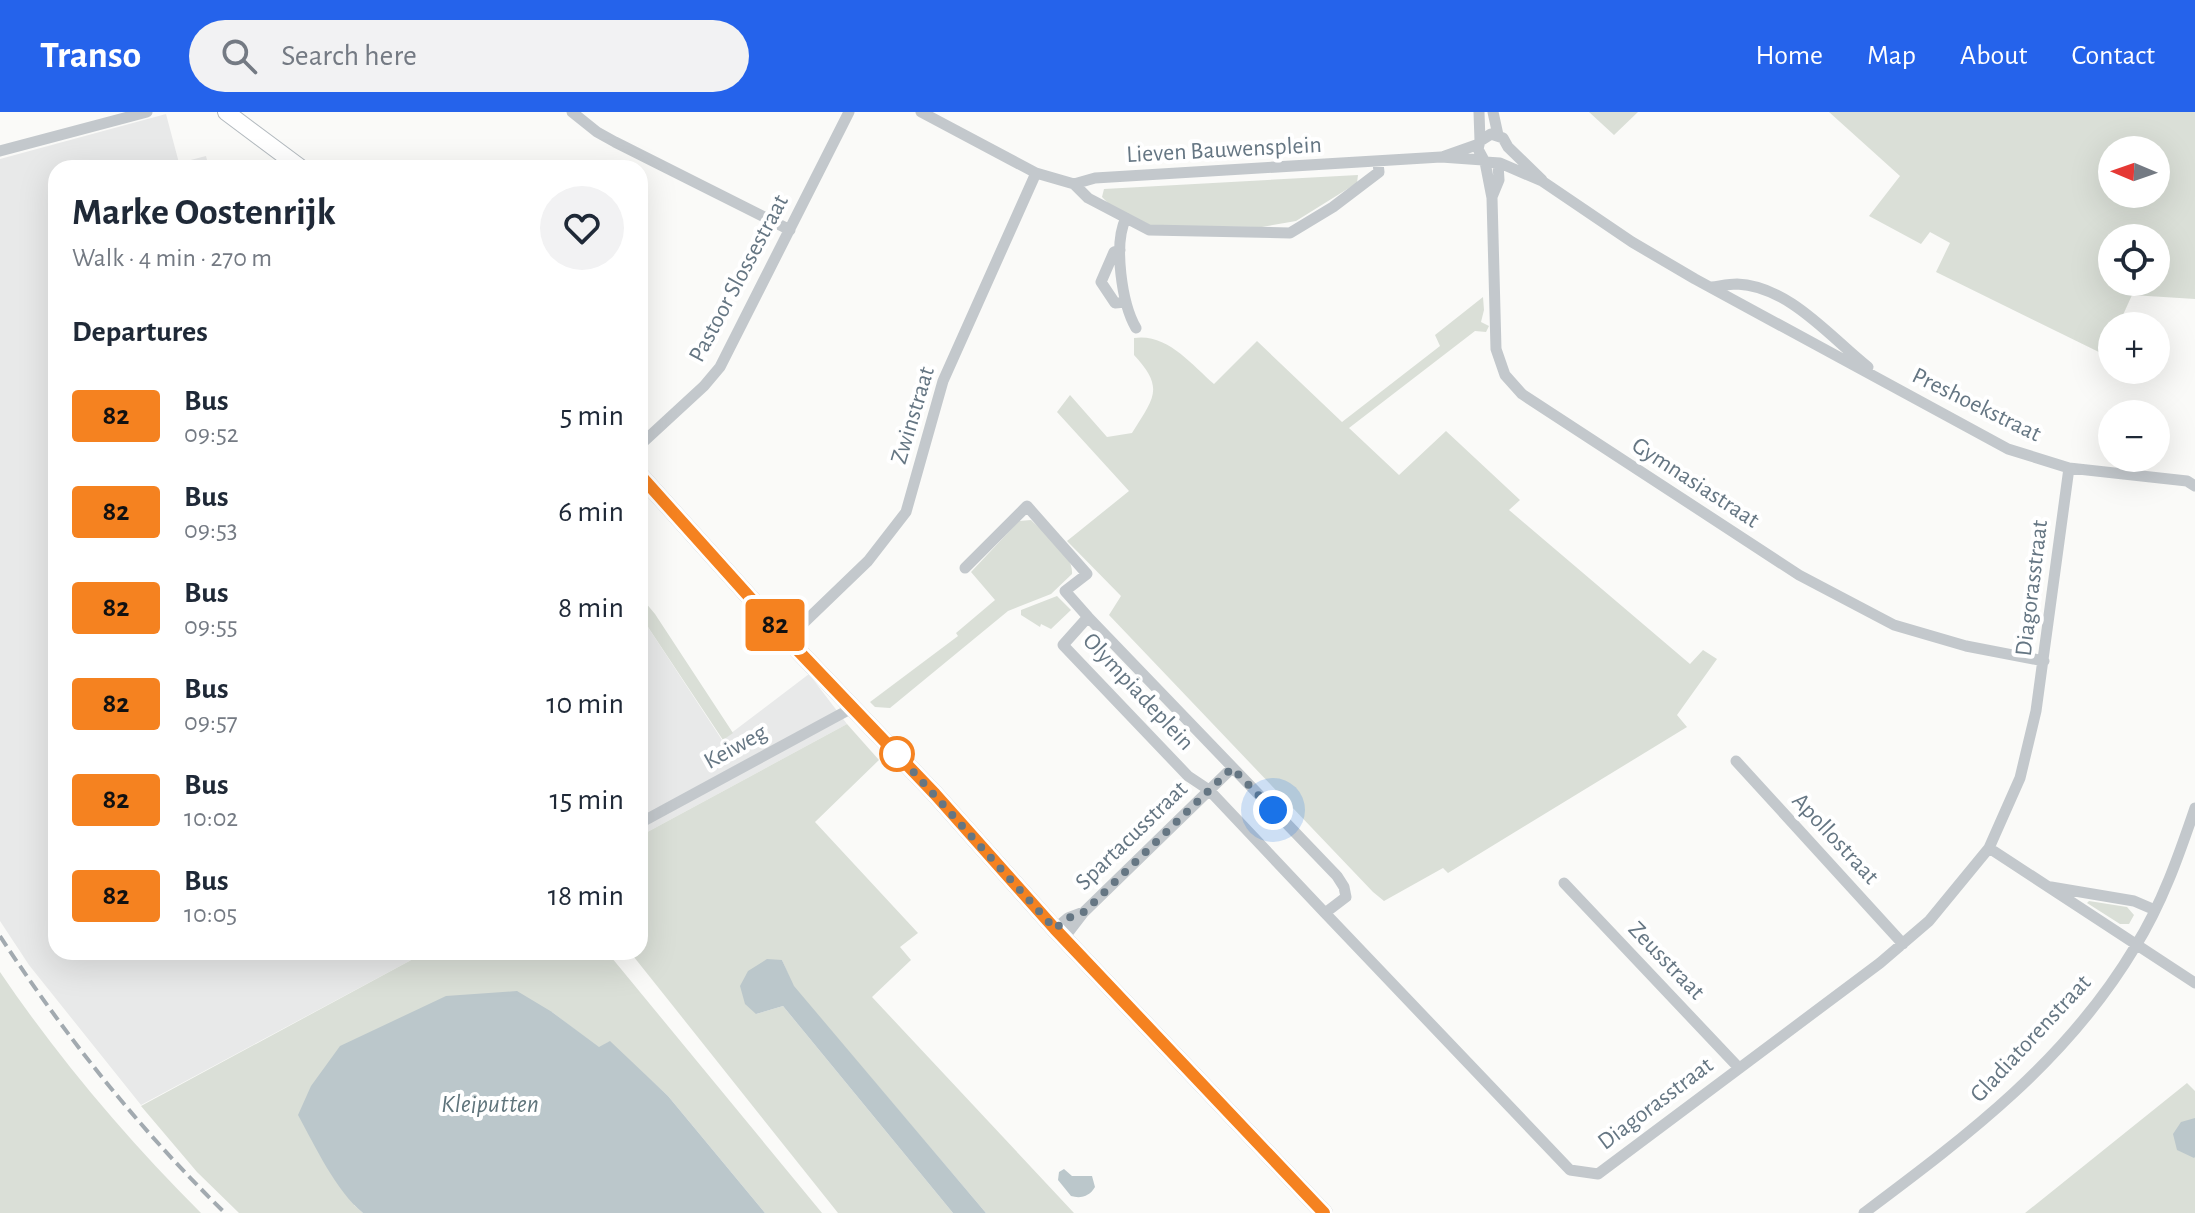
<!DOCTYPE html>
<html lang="en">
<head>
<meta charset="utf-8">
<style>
	body { margin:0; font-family:"Alegreya Sans",sans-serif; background:#f2f2f3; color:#1f2937; height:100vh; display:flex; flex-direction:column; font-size:30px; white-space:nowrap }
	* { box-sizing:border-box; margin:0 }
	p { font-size:26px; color:#747a83 }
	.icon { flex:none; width:44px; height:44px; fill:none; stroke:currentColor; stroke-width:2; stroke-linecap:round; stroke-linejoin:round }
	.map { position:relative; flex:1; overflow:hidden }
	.drawer { position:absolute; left:48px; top:48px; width:600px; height:800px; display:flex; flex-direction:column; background:#fff; border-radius:24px; box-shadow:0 8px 32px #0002 }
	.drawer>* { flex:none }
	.badge { padding:0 16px; border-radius:6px; font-size:28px; line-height:52px }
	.needle { width:52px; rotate:272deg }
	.controls { position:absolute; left:2098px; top:24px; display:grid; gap:16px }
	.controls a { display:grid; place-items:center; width:72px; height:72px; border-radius:50%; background:#fff; box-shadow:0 8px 32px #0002; font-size:40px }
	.you { position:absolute; width:40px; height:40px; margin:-20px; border:6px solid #fff; border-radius:50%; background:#1a73e8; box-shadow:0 0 0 12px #1a73e833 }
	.map>.badge { position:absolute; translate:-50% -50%; box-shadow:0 0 0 4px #fff }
	h2 { padding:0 24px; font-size:30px; line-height:72px }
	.round { display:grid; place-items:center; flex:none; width:84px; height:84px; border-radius:42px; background:#f2f2f3 }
	.headline { display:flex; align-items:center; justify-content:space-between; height:136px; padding:0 24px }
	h1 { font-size:38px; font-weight:700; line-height:60px }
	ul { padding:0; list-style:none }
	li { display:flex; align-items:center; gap:24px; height:96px; padding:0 24px }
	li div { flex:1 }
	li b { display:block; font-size:30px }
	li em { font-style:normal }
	li .badge { min-width:88px; font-weight:700; text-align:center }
	header { display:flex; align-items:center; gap:48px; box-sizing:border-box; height:112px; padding:0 40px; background:#2563eb; color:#fff }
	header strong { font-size:38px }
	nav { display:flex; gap:44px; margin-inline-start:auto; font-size:28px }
	.search { width:560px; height:72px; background:#f2f2f3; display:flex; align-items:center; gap:20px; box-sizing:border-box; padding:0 28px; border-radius:44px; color:#747a83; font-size:30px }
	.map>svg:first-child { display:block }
</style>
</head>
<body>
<header>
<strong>Transo</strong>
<div class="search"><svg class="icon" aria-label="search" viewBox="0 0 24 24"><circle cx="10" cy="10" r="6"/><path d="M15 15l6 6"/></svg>Search here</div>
<nav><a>Home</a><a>Map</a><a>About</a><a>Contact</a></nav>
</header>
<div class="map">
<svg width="2195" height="1101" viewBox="0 0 2195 1101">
	<rect width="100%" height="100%" fill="#fafaf8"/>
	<!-- built -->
	<path fill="#e8e9e9" d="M166 2 179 51 206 44 209 56H56V840H426L141 993 29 853 0 809V47Z
		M640 503 722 628 809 562 847 612 640 724Z"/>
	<!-- green -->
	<path fill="#dadfd7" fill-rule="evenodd" d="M1589 0H1638L1614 23Z
		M1829 0H2195V187L2132 183 2118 214H2112V227L2105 243 1936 160 1950 131 1930 120 1921 132 1869 104 1900 64ZM2112 38H2156V82H2112ZM2156 126V170H2112V126Z
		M1358 63 1357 71 1296 109 1262 115 1152 114 1109 92 1102 85 1104 77Z
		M1483 185 1484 198 1481 210 1489 214 1486 220 1475 219 1349 316 1399 363 1446 319 1520 388 1509 398 1690 552 1703 538 1717 547 1677 603 1687 615 1448 761 1443 756 1384 789 1373 780 1109 503 1121 484 1067 429 1129 379 1057 300 1070 283 1107 325 1132 321C1154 286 1165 276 1134 243V226C1167 221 1191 252 1214 272L1257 229 1342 310 1440 234 1435 223Z
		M1031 408C1044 421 1074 442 1072 462L1051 482 1008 499 890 596 875 595 870 590 958 524 956 521 995 488 971 460 1019 409Z
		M640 484 655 502 733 621 723 628 640 503Z
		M1057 484 1071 498 1051 517 1041 512 1040 515 1021 503V498Z
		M847 612 879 648 815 710 918 821 900 835 911 848 872 885 1074 1101H986L793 874 782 848 756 902 783 894 953 1101H838L630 840H640V724Z
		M2089 789 2127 795 2134 803 2129 812H2120L2087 791Z
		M426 840H607L822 1101H765L668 984 609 930 599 936 552 900 354 1093 363 1101H239L197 1060 141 994Z
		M0 860C59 947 127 1027 201 1101H0Z
		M2187 971 2195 979V1101H2025Z"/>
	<!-- water -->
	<path fill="#bbc7cb" d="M767 847 782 848 794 874 986 1101H953L783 894 756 902 745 892 740 874 748 859Z
		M517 879 552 900 599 935 610 929 668 984 765 1101H363C336 1079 315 1034 298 1003L311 974 340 934 446 884Z
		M2195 1006V1045L2194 1046 2177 1038 2173 1022 2181 1010Z
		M1064 1057 1072 1064H1092L1095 1075C1090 1084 1081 1087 1071 1084L1058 1068 1059 1060Z"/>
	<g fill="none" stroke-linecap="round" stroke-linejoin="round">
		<!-- secondary casing -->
		<g stroke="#b3babf" stroke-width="18">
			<path id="secondary" d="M226 0 301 56
				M640 363 787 527 935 682 1055 817 1324 1101"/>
		</g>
		<!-- street -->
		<path stroke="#c3c8cc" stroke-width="11" d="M572 0 597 20 615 30 790 118
			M921 0 1036 61 1074 72 1088 86 1149 118 1290 121 1333 95 1379 60 1378 51
			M1479 0 1480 29 1478 37 1485 50 1500 51 1542 69 1632 130 1695 167 2008 337 2069 356 2187 369 2195 374
			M1493 0 1498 23
			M1480 29 1491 22 1503 26 1508 35 1542 68
			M0 39 147 0
			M1445 44 1479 32
			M1485 50 1492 86 1496 237 1505 263 1522 282 1799 463 1894 513 1966 534 2044 549
			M1074 72 1095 66 1441 45 1483 48
			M1492 85 1499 68 1498 52
			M1126 106C1113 132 1122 192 1136 216
			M1120 138 1114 140 1101 170 1115 191 1126 190
			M1712 175C1720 174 1729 172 1737 172 1789 174 1830 225 1868 255
			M640 333 704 274 720 255 849 0
			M965 456 1027 394 1087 462 1065 479 1088 505 1337 764 1344 775 1346 785 1325 801 1209 678 1188 664 1063 533 1088 505
			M787 527 868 449 906 400 943 269 1036 61
			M1736 649 1903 832
			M640 711 852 596
			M1989 736 2195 871
			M1564 771 1739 956
			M2051 775 2134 789 2155 798
			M1325 801 1570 1058 1598 1062 1880 851 1929 809 1989 736 2020 666 2036 599 2069 356
			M1055 817 1068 806 1084 800
			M1064 826 1084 800 1232 656
			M1864 1101C1968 1023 2067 949 2135 835 2162 792 2179 743 2195 696"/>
		<!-- secondary -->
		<use href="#secondary" stroke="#fff" stroke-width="16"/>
		<!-- rail -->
		<path stroke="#a2aab0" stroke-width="4" stroke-dasharray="12 6" stroke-linecap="butt" d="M0 824C65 924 140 1018 225 1101"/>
	</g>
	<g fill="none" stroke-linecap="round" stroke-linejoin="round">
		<!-- line casing -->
		<g stroke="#fff" stroke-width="18">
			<path id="line" d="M640 363 787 527 935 682 1055 817 1324 1101"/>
		</g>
		<!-- line -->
		<use href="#line" stroke="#f58220" stroke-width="12"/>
		<!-- walk -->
		<path stroke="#657683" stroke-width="8" stroke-dasharray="0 14.4" d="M897 642 891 635 1055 817 1068 806 1084 800 1232 656 1273 698"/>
	</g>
	<!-- markers -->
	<circle fill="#fff" stroke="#f58220" stroke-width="4" cx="897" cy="642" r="16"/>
	<g text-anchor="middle" stroke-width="8" stroke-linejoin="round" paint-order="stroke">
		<!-- street labels -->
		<g font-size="24" fill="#657683" stroke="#fff">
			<text transform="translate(1224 37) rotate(-3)" y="8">Lieven Bauwensplein</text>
			<text transform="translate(738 166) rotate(-62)" y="8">Pastoor Slossestraat</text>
			<text transform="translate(1977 292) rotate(26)" y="8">Preshoekstraat</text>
			<text transform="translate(912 303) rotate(-73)" y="8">Zwinstraat</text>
			<text transform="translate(1696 370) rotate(33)" y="8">Gymnasiastraat</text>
			<text transform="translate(2031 476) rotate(-83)" y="8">Diagorasstraat</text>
			<text transform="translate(1139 579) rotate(47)" y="8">Olympiadeplein</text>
			<text transform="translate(735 634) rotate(-29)" y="8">Keiweg</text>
			<text transform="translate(1131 723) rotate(-44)" y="8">Spartacusstraat</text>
			<text transform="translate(1836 726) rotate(47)" y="8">Apollostraat</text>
			<text transform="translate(1667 848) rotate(46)" y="8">Zeusstraat</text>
			<text transform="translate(2030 926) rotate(-47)" y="8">Gladiatorenstraat</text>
			<text transform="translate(1655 991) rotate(-37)" y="8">Diagorasstraat</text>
		</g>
		<!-- water labels -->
		<g font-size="26" font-style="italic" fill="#60757c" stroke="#fff">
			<text x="490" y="1000">Kleiputten</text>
		</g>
	</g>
</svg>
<div class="controls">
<a><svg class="needle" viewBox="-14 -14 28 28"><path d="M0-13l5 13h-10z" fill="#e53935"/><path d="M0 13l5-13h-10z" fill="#747a83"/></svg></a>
<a><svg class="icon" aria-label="locate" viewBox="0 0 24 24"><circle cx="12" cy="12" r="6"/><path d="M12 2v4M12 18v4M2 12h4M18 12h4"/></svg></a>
<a>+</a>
<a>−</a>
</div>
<div class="you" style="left:1273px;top:698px"></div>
<b class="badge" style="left:775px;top:513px;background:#f58220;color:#111">82</b>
<section class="drawer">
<div class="headline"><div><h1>Marke Oostenrijk</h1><p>Walk · 4 min · 270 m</p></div><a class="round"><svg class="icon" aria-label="heart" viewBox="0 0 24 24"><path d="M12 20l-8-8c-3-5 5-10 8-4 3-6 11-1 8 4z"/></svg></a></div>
<h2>Departures</h2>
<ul>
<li><span class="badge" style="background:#f58220;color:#111">82</span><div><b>Bus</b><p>09:52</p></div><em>5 min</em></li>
<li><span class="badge" style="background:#f58220;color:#111">82</span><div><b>Bus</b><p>09:53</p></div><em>6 min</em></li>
<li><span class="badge" style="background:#f58220;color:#111">82</span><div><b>Bus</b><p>09:55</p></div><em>8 min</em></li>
<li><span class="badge" style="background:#f58220;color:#111">82</span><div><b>Bus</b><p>09:57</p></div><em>10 min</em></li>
<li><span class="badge" style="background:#f58220;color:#111">82</span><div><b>Bus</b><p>10:02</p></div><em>15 min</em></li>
<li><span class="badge" style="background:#f58220;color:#111">82</span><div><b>Bus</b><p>10:05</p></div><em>18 min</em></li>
</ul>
</section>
</div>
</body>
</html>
